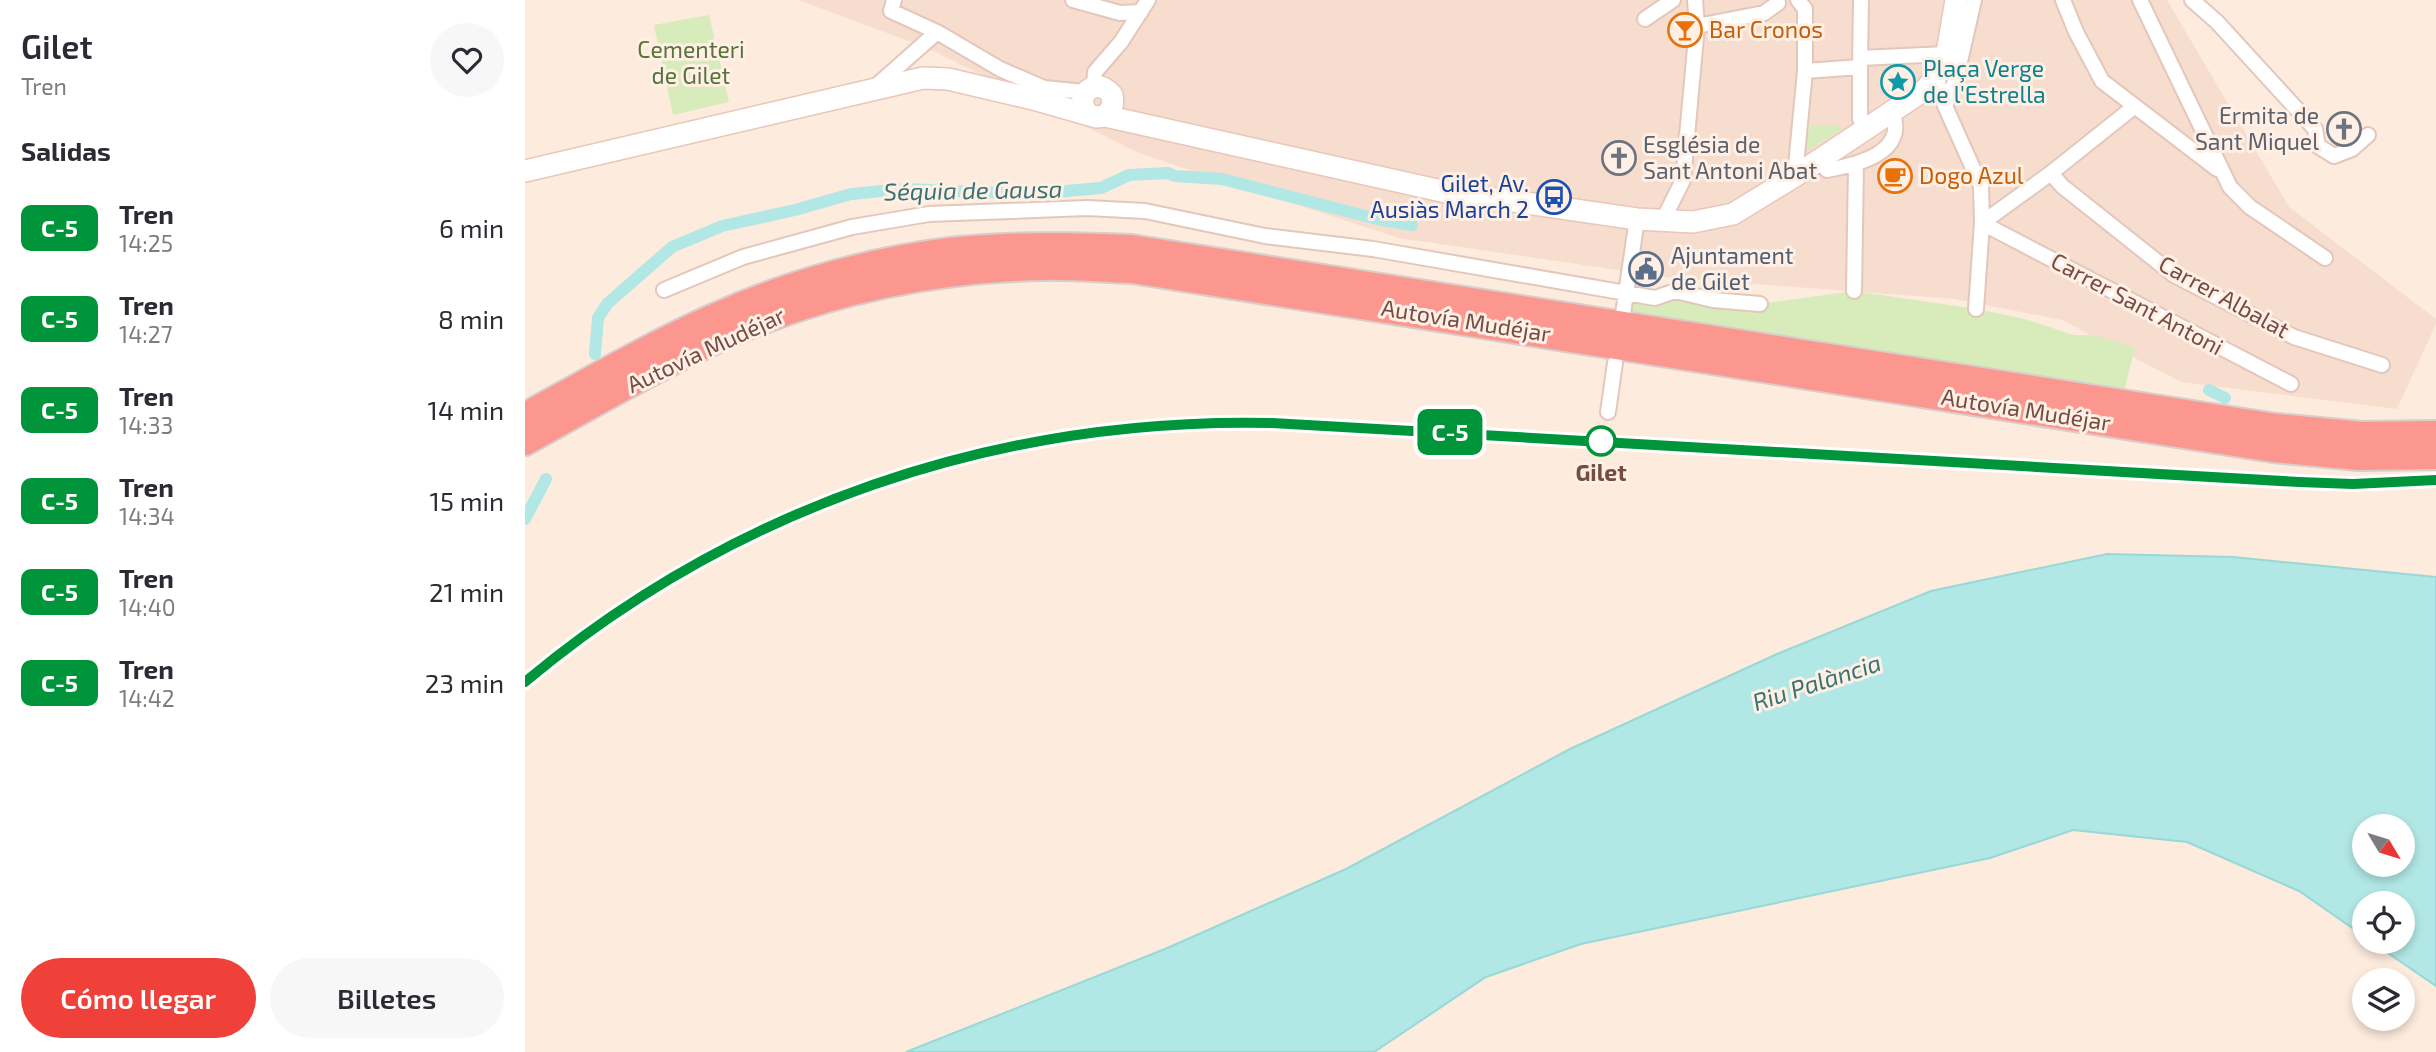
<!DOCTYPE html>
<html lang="es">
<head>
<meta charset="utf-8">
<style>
	body { margin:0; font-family:"Exo 2",sans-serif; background:#f7f7f7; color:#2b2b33; height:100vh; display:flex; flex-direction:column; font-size:26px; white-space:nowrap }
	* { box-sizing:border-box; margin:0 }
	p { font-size:23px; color:#7c7c81 }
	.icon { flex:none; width:38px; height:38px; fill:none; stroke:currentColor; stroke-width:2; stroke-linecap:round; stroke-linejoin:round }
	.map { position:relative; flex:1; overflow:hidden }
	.details { display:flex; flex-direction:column; background:#fff; width:525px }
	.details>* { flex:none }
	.badge { padding:0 14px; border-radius:10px; font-size:24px; line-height:46px }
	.needle { width:46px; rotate:128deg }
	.buttons { position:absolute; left:1827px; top:814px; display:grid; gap:14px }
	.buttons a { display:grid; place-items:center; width:63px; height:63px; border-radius:50%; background:#fff; box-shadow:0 4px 10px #0003; font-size:35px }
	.map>.badge { position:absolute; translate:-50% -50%; box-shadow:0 0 0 4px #fff }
	h2 { padding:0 21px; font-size:26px; line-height:63px }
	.round { display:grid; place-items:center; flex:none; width:74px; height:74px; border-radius:37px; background:#f7f7f7 }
	.headline { display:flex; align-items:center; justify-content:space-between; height:119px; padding:0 21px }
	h1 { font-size:33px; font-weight:600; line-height:52px }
	.button { display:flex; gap:14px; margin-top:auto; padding:14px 21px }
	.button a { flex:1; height:80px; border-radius:42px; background:#f0403a; color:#fff; font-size:28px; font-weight:600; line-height:80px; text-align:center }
	.button a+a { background:#f7f7f7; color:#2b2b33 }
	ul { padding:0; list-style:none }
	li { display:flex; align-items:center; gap:21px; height:91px; padding:0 21px }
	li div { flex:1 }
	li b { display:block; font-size:26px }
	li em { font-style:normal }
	li .badge { min-width:77px; font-weight:700; text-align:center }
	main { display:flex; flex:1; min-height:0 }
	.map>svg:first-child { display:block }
</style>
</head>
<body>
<main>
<section class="details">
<div class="headline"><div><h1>Gilet</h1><p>Tren</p></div><a class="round"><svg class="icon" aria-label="heart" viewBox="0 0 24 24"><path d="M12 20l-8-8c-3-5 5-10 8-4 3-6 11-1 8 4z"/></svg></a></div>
<h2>Salidas</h2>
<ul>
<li><span class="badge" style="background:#00953b;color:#fff">C-5</span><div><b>Tren</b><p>14:25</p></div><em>6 min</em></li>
<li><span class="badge" style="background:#00953b;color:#fff">C-5</span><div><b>Tren</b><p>14:27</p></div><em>8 min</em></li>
<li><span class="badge" style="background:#00953b;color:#fff">C-5</span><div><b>Tren</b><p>14:33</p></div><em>14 min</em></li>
<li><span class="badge" style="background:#00953b;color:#fff">C-5</span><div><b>Tren</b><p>14:34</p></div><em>15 min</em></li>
<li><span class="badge" style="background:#00953b;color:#fff">C-5</span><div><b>Tren</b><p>14:40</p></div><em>21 min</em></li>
<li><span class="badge" style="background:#00953b;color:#fff">C-5</span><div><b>Tren</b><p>14:42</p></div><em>23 min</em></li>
</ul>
<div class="button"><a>Cómo llegar</a><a>Billetes</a></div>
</section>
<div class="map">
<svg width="1911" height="1052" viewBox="0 0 1911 1052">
	<rect width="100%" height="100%" fill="#fdebdd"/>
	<!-- residential -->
	<path fill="#f7ddce" d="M273 0H1642L1764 207 1911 319V324L1872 409 1656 382 1537 320 1430 299 1147 278 874 238 616 154 400 47Z"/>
	<!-- green -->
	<path fill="#d7ebbb" d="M184 15 204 102 148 115 129 25Z
		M1311 125 1317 129 1280 152 1285 126Z
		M1150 291 1235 304 1329 291 1451 309 1500 319 1548 335H1568L1610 347 1598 395 1098 314 1101 293Z"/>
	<!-- water -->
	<path fill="#b1e7e5" stroke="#97d9d7" stroke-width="2" fill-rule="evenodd" d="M1582 554 1708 557 1911 577V986L1847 942H1878V903H1839V936L1774 891 1662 842 1548 830 1465 858 1056 944 961 977 849 1052H381L640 949 821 869 1045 749 1252 654 1406 591ZM1839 826H1878V864H1839Z"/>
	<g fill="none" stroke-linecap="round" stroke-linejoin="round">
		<!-- canal -->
		<path stroke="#b1e7e5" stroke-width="12" d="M70 354 73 318 82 304 147 247 197 226 270 210 326 194 378 189 507 194 576 188 604 175 643 173 650 176 697 179 852 219 887 225
			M1684 390 1700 398
			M0 519 21 479"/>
		<!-- street casing -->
		<g stroke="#e3c7bc" stroke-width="18">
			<path id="street" d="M369 0 366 11 412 32 475 69 519 88 560 92
				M548 0 595 13 616 12
				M1538 0 1551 32 1577 81 1692 169
				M1615 0 1705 187 1725 207 1800 258
				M1667 0 1692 22 1790 129 1793 146 1809 156 1827 149 1843 135
				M1120 19 1148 0
				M1172 26 1239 13 1253 3
				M1335 58 1421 54
				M1335 66 1336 0
				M1280 71 1335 67V119L1341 129
				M1411 76 1420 106 1456 186 1457 223 1451 309
				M569 86 570 72 596 42 623 0
				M350 87 412 32
				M1420 106 1431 79 1449 0
				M1295 160 1302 170C1331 165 1384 153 1367 112
				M1526 173 1537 186 1649 275 1769 337 1857 365
				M1270 176 1280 71V9L1273 0
				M1138 220 1158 180 1172 26 1170 0
				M1457 223 1766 384
				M1457 223 1526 173 1610 106
				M139 290 218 257 327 227 404 214 562 208 620 211 740 236 848 249 1130 298 1150 291 1188 300 1235 304
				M1329 291 1331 165
				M1098 314 1112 219
				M1083 412 1090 363"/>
		</g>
		<!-- secondary casing -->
		<g stroke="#e9c6b8" stroke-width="24">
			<path id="secondary" d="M562 113 557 104 559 94C569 84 578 84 587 95 589 105 587 109 580 116
				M0 171 398 78 423 79 508 99 571 117 580 116 948 198 974 199 1112 219 1168 222 1208 214 1270 176 1401 89 1420 64 1431 0"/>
		</g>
		<!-- highway casing -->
		<g stroke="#d8cdcb" stroke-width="30">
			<path id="highway" d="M0 416C62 382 124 346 189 317 263 284 345 261 425 251 485 244 546 246 606 248L1751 427 1837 435 1911 434
				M0 442C67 405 133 366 202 335 301 292 409 269 517 267 547 266 577 269 607 270L1748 449 1834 457 1911 456"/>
		</g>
		<!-- street -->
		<use href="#street" stroke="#fff" stroke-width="14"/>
		<!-- secondary -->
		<use href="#secondary" stroke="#fff" stroke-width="21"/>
		<!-- highway -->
		<use href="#highway" stroke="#fc978f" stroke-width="26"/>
		<!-- rail casing -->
		<g stroke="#ab9cc6" stroke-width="6">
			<path id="rail" d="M0 682C210 504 473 418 747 423L1828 484 1911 480"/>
		</g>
		<!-- rail -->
		<use href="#rail" stroke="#ffefe4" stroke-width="3.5" stroke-dasharray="10" stroke-linecap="butt"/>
	</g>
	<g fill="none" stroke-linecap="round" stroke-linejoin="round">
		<!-- line casing -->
		<g stroke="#fff" stroke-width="16">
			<path id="line" d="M0 682C210 506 473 417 747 423L1774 482 1828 484 1911 480"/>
		</g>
		<!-- line -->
		<use href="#line" stroke="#00953b" stroke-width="10"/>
	</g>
	<!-- icons -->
	<defs>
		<g id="bar-ring" transform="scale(1.75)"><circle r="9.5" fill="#ffefe4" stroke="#e8710a" stroke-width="1.5"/><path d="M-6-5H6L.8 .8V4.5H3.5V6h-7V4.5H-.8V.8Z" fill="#e8710a"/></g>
		<g id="sight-ring" transform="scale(1.75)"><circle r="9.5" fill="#ffefe4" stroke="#0f9aa8" stroke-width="1.5"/><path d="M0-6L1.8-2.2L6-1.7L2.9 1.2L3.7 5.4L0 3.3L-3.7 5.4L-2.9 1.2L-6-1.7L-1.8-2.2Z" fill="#0f9aa8"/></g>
		<g id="church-ring" transform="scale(1.75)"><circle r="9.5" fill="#ffefe4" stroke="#6b7280" stroke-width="1.5"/><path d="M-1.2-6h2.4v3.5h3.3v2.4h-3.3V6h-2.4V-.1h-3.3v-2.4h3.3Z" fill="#6b7280"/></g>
		<g id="cafe-ring" transform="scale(1.75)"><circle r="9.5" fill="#ffefe4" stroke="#e8710a" stroke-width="1.5"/><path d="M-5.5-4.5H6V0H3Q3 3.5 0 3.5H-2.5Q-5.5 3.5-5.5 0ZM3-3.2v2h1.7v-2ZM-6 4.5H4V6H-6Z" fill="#e8710a"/></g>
		<g id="bus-ring" transform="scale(1.75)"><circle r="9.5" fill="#ffefe4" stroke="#1a4fb4" stroke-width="1.5"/><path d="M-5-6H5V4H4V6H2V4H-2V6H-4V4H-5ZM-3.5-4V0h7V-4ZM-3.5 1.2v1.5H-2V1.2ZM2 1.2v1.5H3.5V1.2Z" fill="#1a4fb4"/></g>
		<g id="civic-ring" transform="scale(1.75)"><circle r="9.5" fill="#ffefe4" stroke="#5c6f8a" stroke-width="1.5"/><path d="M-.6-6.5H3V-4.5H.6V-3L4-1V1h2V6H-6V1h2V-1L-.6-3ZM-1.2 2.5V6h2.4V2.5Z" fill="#5c6f8a"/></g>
	</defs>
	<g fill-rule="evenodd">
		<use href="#bar-ring" x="1160" y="30"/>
		<use href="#sight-ring" x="1373" y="82"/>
		<use href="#church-ring" x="1819" y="129"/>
		<use href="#church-ring" x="1094" y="158"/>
		<use href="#cafe-ring" x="1370" y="176"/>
		<use href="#bus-ring" x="1029" y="197"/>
		<use href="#civic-ring" x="1121" y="269"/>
	</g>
	<!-- markers -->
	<circle fill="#fff" stroke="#00953b" stroke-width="3.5" cx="1076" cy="441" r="14"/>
	<g text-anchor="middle" stroke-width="6" stroke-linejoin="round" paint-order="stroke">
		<!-- food labels -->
		<g font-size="23" fill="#c56008" stroke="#ffefe4" text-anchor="start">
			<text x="1184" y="38">Bar Cronos</text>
			<text x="1394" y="184">Dogo Azul</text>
		</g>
		<!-- park labels -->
		<g font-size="23" fill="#56743a" stroke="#ffefe4">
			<text x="166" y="58">Cementeri<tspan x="166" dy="26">de Gilet</tspan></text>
		</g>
		<!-- culture labels -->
		<g font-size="23" fill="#0d838f" stroke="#ffefe4" text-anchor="start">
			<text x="1398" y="77">Plaça Verge<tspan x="1398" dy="26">de l'Estrella</tspan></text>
		</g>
		<!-- worship labels -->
		<g font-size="23" fill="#5b616d" stroke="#ffefe4" text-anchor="end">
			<text x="1794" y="124">Ermita de<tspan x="1794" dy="26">Sant Miquel</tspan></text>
			<text x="1118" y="153" text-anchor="start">Església de<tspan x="1118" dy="26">Sant Antoni Abat</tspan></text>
		</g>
		<!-- transit labels -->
		<g font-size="23" fill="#164399" stroke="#ffefe4" text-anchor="end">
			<text x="1004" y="192">Gilet, Av.<tspan x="1004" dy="26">Ausiàs March 2</tspan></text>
		</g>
		<!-- service labels -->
		<g font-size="23" fill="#4e5e75" stroke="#ffefe4" text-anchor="start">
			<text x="1146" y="264">Ajuntament<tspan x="1146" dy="26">de Gilet</tspan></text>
		</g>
		<!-- street labels -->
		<g font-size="23" fill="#744d45" stroke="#ffefe4">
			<text transform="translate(1699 297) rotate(29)" y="8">Carrer Albalat</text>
			<text transform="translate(1612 304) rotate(28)" y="8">Carrer Sant Antoni</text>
			<text transform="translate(941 321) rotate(9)" y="8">Autovía Mudéjar</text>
			<text transform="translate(181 350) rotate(-25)" y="8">Autovía Mudéjar</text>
			<text transform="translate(1501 410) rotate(9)" y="8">Autovía Mudéjar</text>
		</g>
		<!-- stop labels -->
		<g font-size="23" font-weight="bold" fill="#744d45" stroke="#ffefe4">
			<text x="1076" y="481">Gilet</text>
		</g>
		<!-- water labels -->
		<g font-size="24" font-style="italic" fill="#357472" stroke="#ffefe4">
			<text transform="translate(448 191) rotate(-1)" y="8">Séquia de Gausa</text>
			<text transform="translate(1292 683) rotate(-18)" y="8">Riu Palància</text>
		</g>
	</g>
</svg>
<div class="buttons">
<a><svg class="needle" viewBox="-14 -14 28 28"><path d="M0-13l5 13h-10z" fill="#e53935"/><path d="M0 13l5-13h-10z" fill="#7c7c81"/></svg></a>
<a><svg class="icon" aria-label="locate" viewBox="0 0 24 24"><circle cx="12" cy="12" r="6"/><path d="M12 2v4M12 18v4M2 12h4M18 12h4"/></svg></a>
<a><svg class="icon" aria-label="layers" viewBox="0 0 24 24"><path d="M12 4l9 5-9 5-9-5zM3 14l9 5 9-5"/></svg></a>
</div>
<b class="badge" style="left:925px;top:432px;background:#00953b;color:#fff">C-5</b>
</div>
</main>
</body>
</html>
